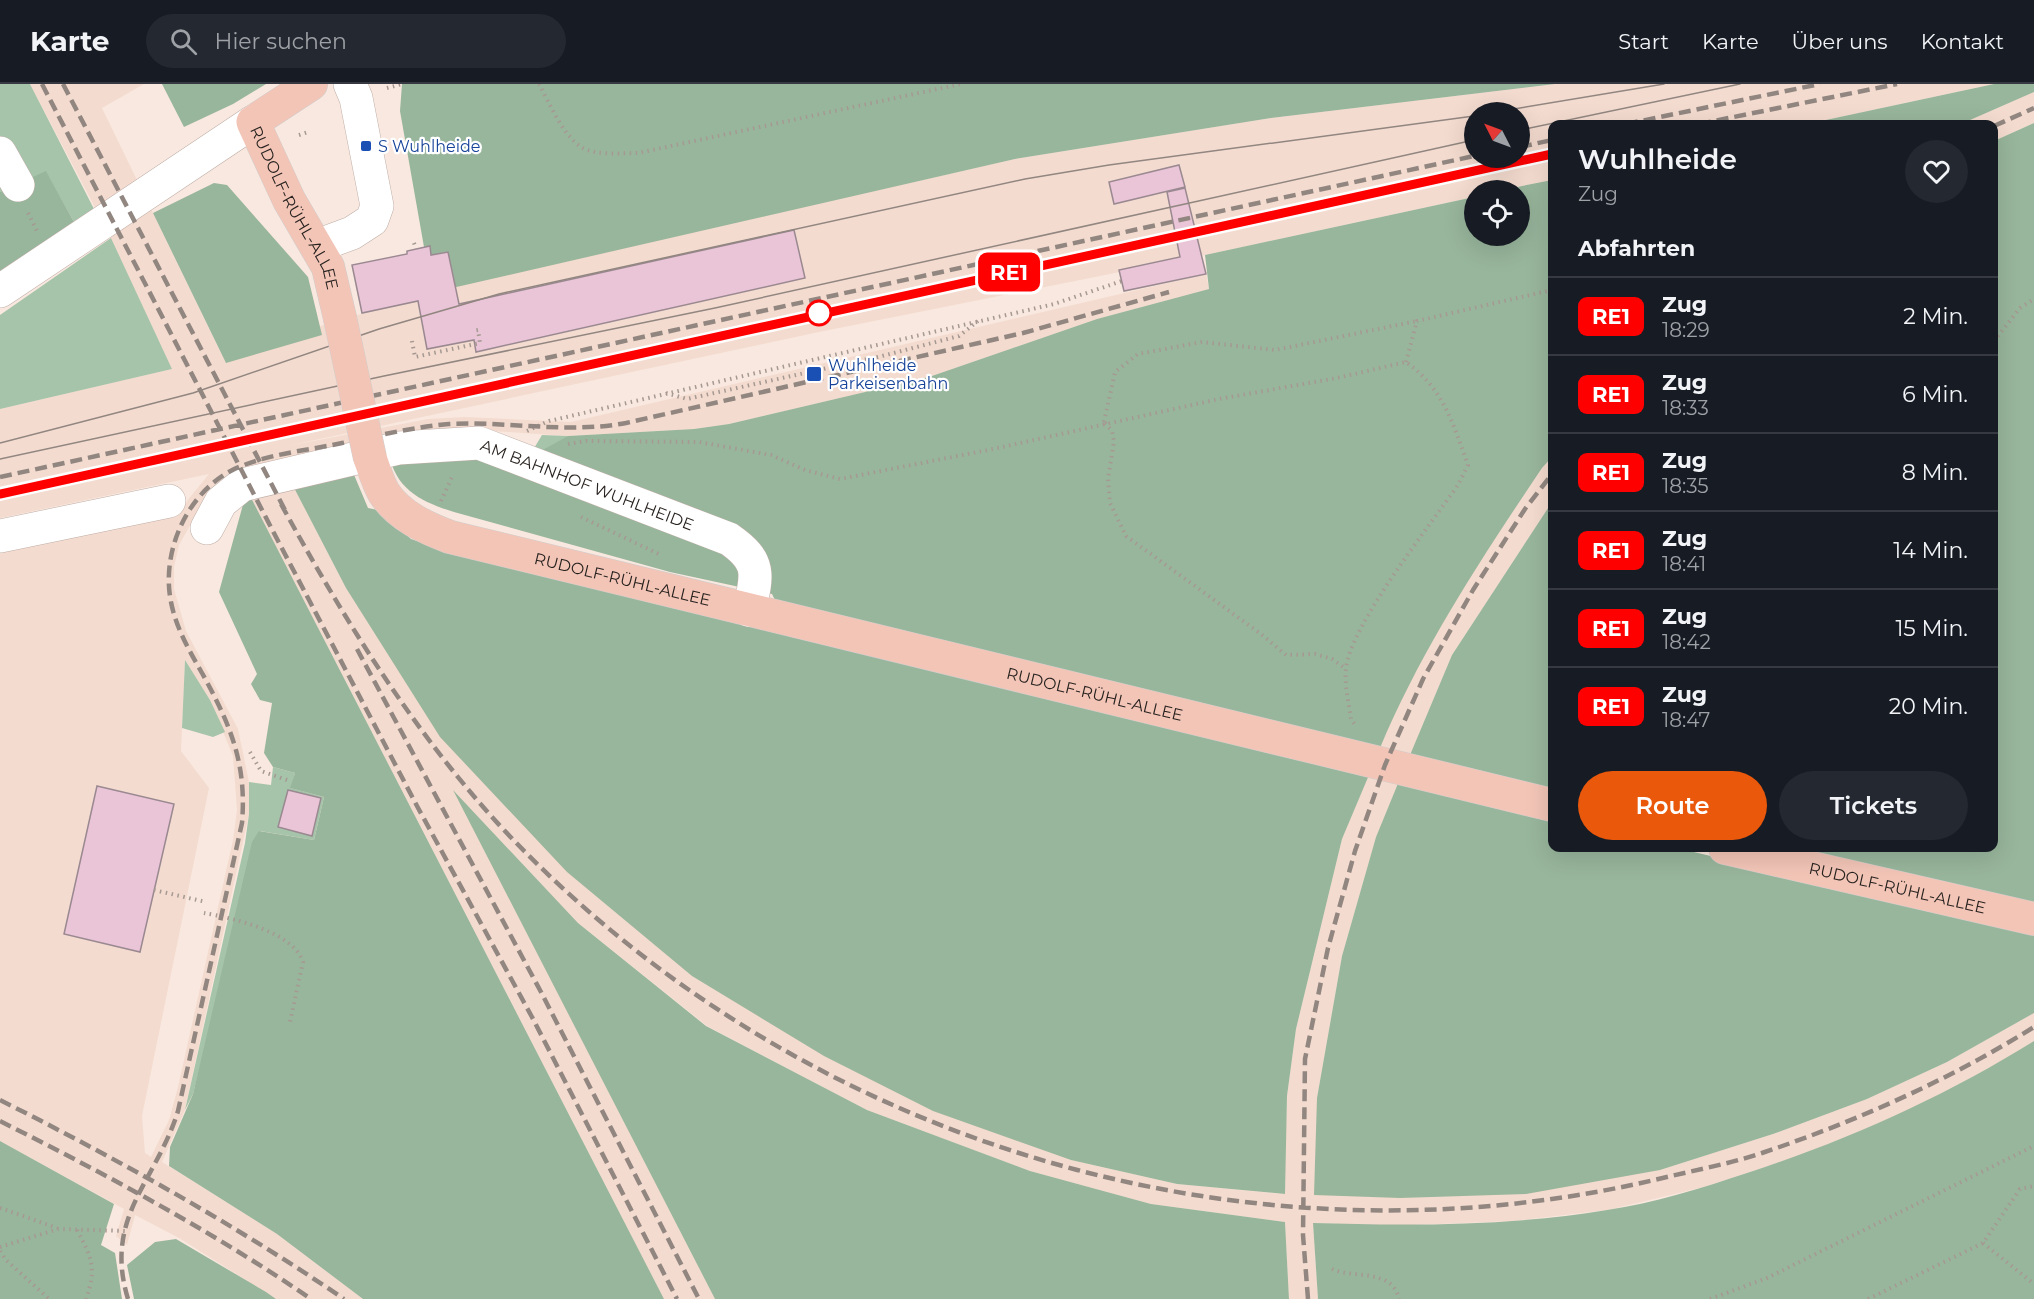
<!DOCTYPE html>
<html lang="de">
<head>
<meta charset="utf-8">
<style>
	body { margin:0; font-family:Montserrat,sans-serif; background:#242831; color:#f1f3f6; height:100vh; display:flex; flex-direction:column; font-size:22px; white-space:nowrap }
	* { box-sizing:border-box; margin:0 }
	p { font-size:20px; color:#9ea1a6 }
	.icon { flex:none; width:33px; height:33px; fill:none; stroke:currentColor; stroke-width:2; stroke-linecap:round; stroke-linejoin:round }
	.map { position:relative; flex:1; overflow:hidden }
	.sheet { position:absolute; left:1548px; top:36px; width:450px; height:732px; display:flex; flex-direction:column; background:#171b24; border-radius:12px; box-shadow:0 6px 24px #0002 }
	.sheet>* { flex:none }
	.badge { padding:0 12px; border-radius:9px; font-size:21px; line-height:39px }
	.needle { width:39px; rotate:312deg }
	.buttons { position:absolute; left:1464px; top:18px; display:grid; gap:12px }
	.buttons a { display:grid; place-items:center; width:66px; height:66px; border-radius:50%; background:#171b24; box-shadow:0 6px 24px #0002; font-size:30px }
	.map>.badge { position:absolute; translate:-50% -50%; box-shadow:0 0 0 3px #fff }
	h2 { padding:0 30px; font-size:22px; line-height:54px }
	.round { display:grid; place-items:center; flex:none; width:63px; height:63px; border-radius:32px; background:#242831 }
	.head { display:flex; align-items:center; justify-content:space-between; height:102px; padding:0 30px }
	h1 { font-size:28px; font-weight:600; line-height:45px }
	.primary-button { display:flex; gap:12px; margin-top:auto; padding:12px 30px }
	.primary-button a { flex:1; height:69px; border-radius:36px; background:#ea580c; color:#fff; font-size:24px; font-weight:600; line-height:69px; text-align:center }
	.primary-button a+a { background:#242831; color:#f1f3f6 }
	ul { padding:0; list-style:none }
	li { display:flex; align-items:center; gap:18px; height:78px; padding:0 30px; border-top:2px solid #363941 }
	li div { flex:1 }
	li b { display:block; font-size:22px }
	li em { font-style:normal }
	li .badge { min-width:66px; font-weight:700; text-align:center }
	header { display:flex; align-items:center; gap:36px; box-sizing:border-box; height:84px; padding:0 30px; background:#171b24; border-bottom:2px solid #363941 }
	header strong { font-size:28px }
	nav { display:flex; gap:33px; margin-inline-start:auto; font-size:21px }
	.search { width:420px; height:54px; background:#242831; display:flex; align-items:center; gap:15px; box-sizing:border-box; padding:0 21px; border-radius:33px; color:#9ea1a6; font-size:22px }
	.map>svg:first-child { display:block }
</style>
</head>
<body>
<header>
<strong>Karte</strong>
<div class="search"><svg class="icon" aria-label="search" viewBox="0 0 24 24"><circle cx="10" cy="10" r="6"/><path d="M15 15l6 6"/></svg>Hier suchen</div>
<nav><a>Start</a><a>Karte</a><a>Über uns</a><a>Kontakt</a></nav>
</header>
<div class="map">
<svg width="2034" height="1215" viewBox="0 0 2034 1215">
	<rect width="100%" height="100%" fill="#f9e8df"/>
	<!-- built -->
	<path fill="#f4dbcf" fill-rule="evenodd" d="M30 0H144L102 24 222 271 467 199 1015 75 1271 34 1555 0H1994L1807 40H1552V96L1502 106H1474V113L1205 171 814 249 287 362 428 335 465 333 571 338 1206 190 1209 205 1097 235 929 293 729 340 694 345 568 352 477 346 201 422 179 461 174 483V505L186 547 238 645 249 698V730L185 1026 162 1078 277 1150 363 1215H276L179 1154 135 1131 127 1161 116 1152 124 1125 0 1057V464L172 428 173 434 209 390 0 434V325L172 285 111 154ZM1474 28H1520V74H1474ZM185 577 210 616 233 672 237 726 233 756 178 1003 169 1036 151 1073 145 1069 142 1032 209 704 181 667Z
		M2034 8V39L1994 57V40H1961Z
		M1552 373V418L1452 571 1376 753 1342 872 1317 1014 1660 1086 1773 1050 1867 1015 1947 978 2034 929V957L1999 979 1896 1033 1796 1073 1704 1103 1608 1126 1513 1137 1390 1142 1313 1139 1318 1215H1289L1285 1138 1151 1120 1030 1087 867 1026 707 942 578 839 455 708 715 1215H664L247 406 291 398 346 504 1071 1076 1177 1100 1284 1110 1287 1012 1296 945 1342 755 1400 616 1464 500 1542 384Z"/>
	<!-- green -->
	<path fill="#a6c4aa" d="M0 0H30L94 125 74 138 46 88 0 108Z
		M111 154 172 285 0 325V231Z
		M542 351 568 352 557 376 533 366Z
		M185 576 210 616 225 648 213 653 182 644Z
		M273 683 295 689 291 704 324 713 314 756 260 747 193 1010 185 1026 245 759 249 730V698L271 701Z"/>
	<!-- forest -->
	<path fill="#98b69c" d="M162 0H266L233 20 184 43Z
		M402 0H1555L1271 34 1015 75 439 207 452 190 448 168 431 171 430 162 424 163 400 27Z
		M1994 0H2034V8L1961 40H1807Z
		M2034 39V822L1794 764H1994V57Z
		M46 87 74 138 0 189V108Z
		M1552 96V373L1542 384C1481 475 1422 564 1380 664L778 522 772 510 670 488 454 428C422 418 396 406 389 370L528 374 568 352 694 345 729 340 929 293 1097 235 1209 205 1205 171 1474 113V152H1520V106H1502Z
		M214 99 227 101 308 193 322 251 226 279 153 129Z
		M352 386 368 424 378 426 411 455 429 461 1369 691 1342 755 1296 945 1287 1012 1285 1110 1177 1100 1071 1076 933 1027 824 972 692 892 567 788 440 653 346 504 291 398Z
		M247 406 664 1215H363L277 1150 169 1082 170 1063 193 1010 252 758 259 747 314 756 324 713 290 704 295 689 273 683 264 669 272 619 260 616 251 600 257 590 219 508Z
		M1552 418V705L1410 671 1452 571Z
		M1399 697 1552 734V764H1677L2034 849V929L1947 978 1867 1015 1773 1050 1660 1086 1526 1110 1400 1114 1314 1111 1317 1014 1342 872 1376 753Z
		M453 706 578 839 706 942 867 1026 1030 1087 1151 1120 1285 1138 1289 1215H715Z
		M2034 957V1215H1318L1313 1139C1411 1142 1510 1142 1607 1126 1654 1119 1702 1104 1747 1089 1848 1056 1944 1013 2034 957Z
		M0 1057 114 1120 101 1161 115 1169 122 1215H0Z
		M176 1155 266 1208 276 1215H134L127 1181 155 1158Z"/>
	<!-- building -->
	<path fill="#eac4d7" stroke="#9a8991" stroke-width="1.5" d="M1179 81 1185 103 1114 120 1109 98Z
		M1185 104 1206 190 1124 207 1119 186 1180 173 1167 108Z
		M794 146 805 194 476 268 474 256 427 265 418 217 362 229 352 181 407 170V167L430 162 431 171 448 168 459 220Z
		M97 702 174 720 140 868 64 850Z
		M288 706 321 714 312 752 278 743Z"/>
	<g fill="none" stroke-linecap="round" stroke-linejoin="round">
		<!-- minor casing -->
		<g stroke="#bfaea7" stroke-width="34">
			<g id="minor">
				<path d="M0 69 18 101"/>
				<path d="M317 162 352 149 372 136 377 122 356 14 350 0"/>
				<path d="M0 207 253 38"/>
				<path id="s1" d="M207 444 221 418 242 401 399 364 479 359 729 455C761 477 758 491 749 526"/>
				<path d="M0 452 169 417"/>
			</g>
		</g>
		<!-- major casing -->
		<g stroke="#d0cece" stroke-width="34">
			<g id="major">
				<path id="s2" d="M311 0 253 38 289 116 328 183 340 234"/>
				<path id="s3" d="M370 374C374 385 378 399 384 409 399 432 426 444 450 453L1552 721"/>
				<path id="s4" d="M1725 764 2034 835"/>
			</g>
		</g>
		<!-- path -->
		<path stroke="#a59992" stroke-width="4" stroke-dasharray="1.5 4.5" stroke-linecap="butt" d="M539 0C550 20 562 50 581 63 595 72 622 69 638 69L961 0
			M387 4 402 0
			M299 51 308 48
			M28 129 37 147
			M414 159 416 165
			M412 257 415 273 480 259 478 246 472 247
			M1994 257 2020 224 2034 215
			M1406 278 1417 237 1552 206
			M666 309 687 315 882 272 959 252 978 237
			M1104 338 1115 288 1138 270 1202 258 1275 266 1417 237
			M1105 339 1112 347 1114 357 1108 395 1110 419 1126 452 1261 550 1286 571 1315 570 1332 575 1346 585
			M527 347 549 337 1054 220 1122 197
			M568 360 586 357 699 358 771 371 805 386 840 395 993 365 1219 315 1337 294 1406 278C1444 305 1453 340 1468 381L1458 401C1431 440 1349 543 1346 585 1344 601 1349 619 1351 635L1355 641
			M441 417 453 391
			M581 433 661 471
			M250 668 261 687 290 697
			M154 806 206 818
			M204 829C232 834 294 848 303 878L290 938
			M0 1124 57 1144
			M77 1146C92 1174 97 1184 86 1215
			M1983 1159 2034 1200
			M0 1163 58 1145 126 1147
			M0 1167 6 1176 49 1215
			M1332 1185C1354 1195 1392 1184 1399 1215
			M1710 1215 1767 1194 2034 1062
			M1868 1215 1983 1159 2020 1105 2034 1102"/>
		<!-- minor -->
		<use href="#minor" stroke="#fff" stroke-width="33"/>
		<!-- major -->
		<use href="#major" stroke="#f2c5b7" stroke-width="33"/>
		<!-- tram -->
		<path stroke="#918680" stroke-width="1.5" d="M1496 28 1664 0
			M1520 46 1740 0
			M0 359 193 309 379 245 499 210 1025 95 1109 81 1474 32
			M0 375 384 292 715 224 1474 56"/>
		<!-- rail -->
		<path stroke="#918680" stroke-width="4.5" stroke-dasharray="12 6" stroke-linecap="butt" d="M42 0 276 453 417 722 532 933 677 1215
			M63 0 285 426
			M1626 40 1820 0
			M1699 40 1897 0
			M1994 42 2034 24
			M1520 63 1552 56
			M0 393 1474 72
			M0 410 1552 70
			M281 420C344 535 413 648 503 745 799 1060 1251 1196 1671 1092 1701 1085 1732 1079 1762 1069 1857 1037 1949 996 2034 943
			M357 565 541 908 699 1215
			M0 1016C119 1076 234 1140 344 1215
			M0 1037C107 1091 212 1147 311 1215
			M128 1215C103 1133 156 1098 178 1027L242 739C247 679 230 640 202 589 189 566 176 544 171 518 160 464 191 400 244 381 275 369 310 366 342 359 377 352 413 343 449 340 509 337 567 350 626 339L1023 249 1169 208
			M1308 1215 1303 1151 1305 975 1328 864 1355 767 1385 681 1423 595 1473 506 1525 425 1552 390"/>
		<!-- major-bridge casing -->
		<g stroke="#d0cece" stroke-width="34" stroke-linecap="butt">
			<path id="major-bridge" d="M340 234 370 374"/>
		</g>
		<!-- major-bridge -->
		<use href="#major-bridge" stroke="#f2c5b7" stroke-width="33"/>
	</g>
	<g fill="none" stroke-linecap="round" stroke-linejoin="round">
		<!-- line casing -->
		<g stroke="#fff" stroke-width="14">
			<path id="line" d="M0 410 1552 70"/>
		</g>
		<!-- line -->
		<use href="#line" stroke="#f00" stroke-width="9"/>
	</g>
	<!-- markers -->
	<g fill="#1a4fb4" stroke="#fff" stroke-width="2">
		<rect x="360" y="56" width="12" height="12" rx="3"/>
		<rect x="806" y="282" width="16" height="16" rx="3"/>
	</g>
	<circle fill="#fff" stroke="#f00" stroke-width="3" cx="819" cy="229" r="12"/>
	<g text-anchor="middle" stroke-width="4.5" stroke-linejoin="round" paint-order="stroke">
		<!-- transit labels -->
		<g font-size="16" fill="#164399" stroke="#fff" text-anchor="start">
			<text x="378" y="68">S Wuhlheide</text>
			<text x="828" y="287">Wuhlheide<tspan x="828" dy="18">Parkeisenbahn</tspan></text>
		</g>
		<!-- street labels -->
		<g font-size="16" fill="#28221f" stroke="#fff">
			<text dy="6" stroke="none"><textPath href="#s2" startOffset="165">RUDOLF-RÜHL-ALLEE</textPath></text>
			<text dy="6" stroke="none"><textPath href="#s1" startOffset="414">AM BAHNHOF WUHLHEIDE</textPath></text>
			<text dy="6" stroke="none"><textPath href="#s3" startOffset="296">RUDOLF-RÜHL-ALLEE</textPath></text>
			<text dy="6" stroke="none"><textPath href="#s3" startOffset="782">RUDOLF-RÜHL-ALLEE</textPath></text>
			<text dy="6" stroke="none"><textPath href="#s4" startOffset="177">RUDOLF-RÜHL-ALLEE</textPath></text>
		</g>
	</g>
</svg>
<div class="buttons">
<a><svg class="needle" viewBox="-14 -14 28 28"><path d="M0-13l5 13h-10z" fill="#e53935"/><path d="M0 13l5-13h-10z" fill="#9ea1a6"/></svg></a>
<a><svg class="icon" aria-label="locate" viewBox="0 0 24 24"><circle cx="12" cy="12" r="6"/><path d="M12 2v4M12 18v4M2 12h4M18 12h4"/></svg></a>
</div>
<b class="badge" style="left:1009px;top:188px;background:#f00;color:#fff">RE1</b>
<section class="sheet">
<div class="head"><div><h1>Wuhlheide</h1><p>Zug</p></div><a class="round"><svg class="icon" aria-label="heart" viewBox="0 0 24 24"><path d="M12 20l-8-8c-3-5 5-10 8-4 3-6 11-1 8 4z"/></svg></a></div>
<h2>Abfahrten</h2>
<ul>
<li><span class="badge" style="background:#f00;color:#fff">RE1</span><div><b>Zug</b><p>18:29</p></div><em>2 Min.</em></li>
<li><span class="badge" style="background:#f00;color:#fff">RE1</span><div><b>Zug</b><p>18:33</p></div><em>6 Min.</em></li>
<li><span class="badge" style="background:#f00;color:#fff">RE1</span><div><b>Zug</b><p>18:35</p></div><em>8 Min.</em></li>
<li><span class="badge" style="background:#f00;color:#fff">RE1</span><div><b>Zug</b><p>18:41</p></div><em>14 Min.</em></li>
<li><span class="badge" style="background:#f00;color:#fff">RE1</span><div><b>Zug</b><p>18:42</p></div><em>15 Min.</em></li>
<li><span class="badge" style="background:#f00;color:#fff">RE1</span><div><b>Zug</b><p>18:47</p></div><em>20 Min.</em></li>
</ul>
<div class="primary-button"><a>Route</a><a>Tickets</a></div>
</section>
</div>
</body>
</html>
